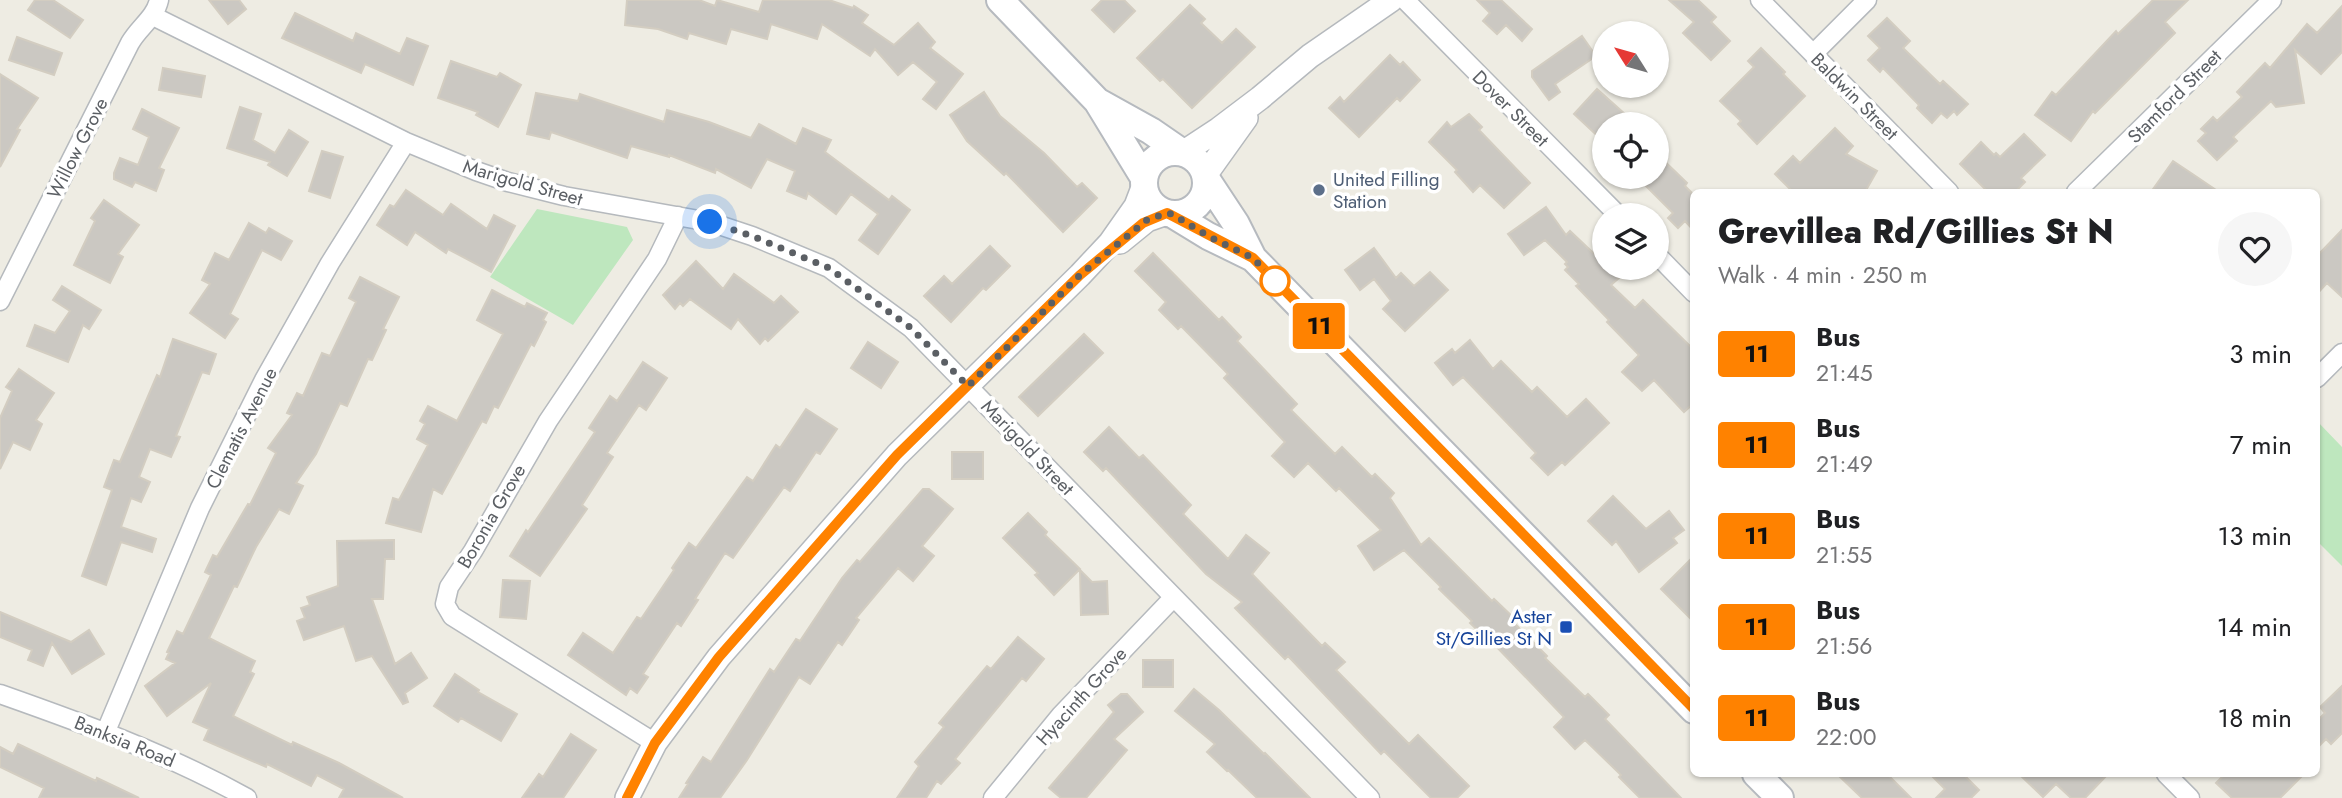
<!DOCTYPE html>
<html lang="en">
<head>
<meta charset="utf-8">
<style>
	body { margin:0; font-family:Jost,sans-serif; background:#f6f6f6; color:#202124; height:100vh; display:flex; flex-direction:column; font-size:26px; white-space:nowrap }
	* { box-sizing:border-box; margin:0 }
	p { font-size:23px; color:#757577 }
	.icon { flex:none; width:38px; height:38px; fill:none; stroke:currentColor; stroke-width:2; stroke-linecap:round; stroke-linejoin:round }
	.map { position:relative; flex:1; overflow:hidden }
	.drawer { position:absolute; left:1690px; top:189px; width:630px; height:588px; display:flex; flex-direction:column; background:#fff; border-radius:10px; box-shadow:0 2px 5px #0004 }
	.drawer>* { flex:none }
	.badge { padding:0 14px; border-radius:5px; font-size:24px; line-height:46px }
	.needle { width:46px; rotate:307deg }
	.controls { position:absolute; left:1592px; top:21px; display:grid; gap:14px }
	.controls a { display:grid; place-items:center; width:77px; height:77px; border-radius:50%; background:#fff; box-shadow:0 2px 5px #0004; font-size:35px }
	.you { position:absolute; width:35px; height:35px; margin:-18px; border:5px solid #fff; border-radius:50%; background:#1a73e8; box-shadow:0 0 0 10px #1a73e833 }
	.map>.badge { position:absolute; translate:-50% -50%; box-shadow:0 0 0 4px #fff }
	.round { display:grid; place-items:center; flex:none; width:74px; height:74px; border-radius:37px; background:#f6f6f6 }
	.overview { display:flex; align-items:center; justify-content:space-between; height:119px; padding:0 28px }
	h1 { font-size:33px; font-weight:800; line-height:52px }
	ul { padding:0; list-style:none }
	li { display:flex; align-items:center; gap:21px; height:91px; padding:0 28px }
	li div { flex:1 }
	li b { display:block; font-size:26px }
	li em { font-style:normal }
	li .badge { min-width:77px; font-weight:700; text-align:center }
	.map>svg:first-child { display:block }
</style>
</head>
<body>
<div class="map">
<svg width="2342" height="798" viewBox="0 0 2342 798">
	<rect width="100%" height="100%" fill="#eeece3"/>
	<!-- green -->
	<path fill="#bee7be" d="M537 209 627 227 633 240 573 325 490 277Z
		M2317 421 2342 447V566L2317 541Z"/>
	<!-- building -->
	<path fill="#cbc8c2" stroke="#d3cdc1" stroke-width="2" d="M35 0H53L83 20 70 38 28 10Z
		M209 0H239L246 9 228 24Z
		M627 0H699L715 6 717 0 759 12 763 0H829L853 8 854 6 868 15 862 23 894 45 918 23 935 42 930 48 963 74 936 109 923 99 937 82 913 62 898 75 875 49 870 56 822 24 817 39 771 24 767 39 731 29 726 44 689 33 687 39 658 29 625 25Z
		M1102 0H1124L1135 11 1114 32 1092 10Z
		M1477 0H1501L1532 29 1522 41 1506 25 1497 34 1483 21 1490 13Z
		M1669 0H1698L1716 17 1711 22 1730 41 1711 60 1683 33 1694 22Z
		M2153 0H2188L2165 22 2175 33 2095 113 2093 111 2071 141 2035 115 2052 92 2056 95 2116 31 2118 34Z
		M1190 5 1205 19 1201 23 1222 43 1236 29 1255 47 1192 108 1163 79 1160 81 1137 58Z
		M2342 6V52L2321 74 2295 50 2304 103 2276 107 2271 101 2233 137 2237 141 2217 160 2198 141 2206 133 2201 129 2213 117 2217 121 2242 97 2237 92 2265 63 2270 68 2307 24 2317 33Z
		M295 13 353 41 356 33 400 54 407 38 428 46 413 85 365 64 361 73 282 38Z
		M1887 18 1910 41 1903 48 1940 84 1943 81 1968 104 1957 115 1954 111 1947 118 1941 113 1932 123 1917 108 1919 105 1883 68 1880 72 1868 60 1880 48 1868 36Z
		M1582 36 1596 56 1555 84 1560 92 1549 100 1532 77V71Z
		M17 37 62 53 54 75 9 60Z
		M1761 48 1785 72 1783 74 1805 96 1757 144 1738 124 1741 121 1720 101 1754 67 1748 61Z
		M1390 55 1400 65 1403 62 1420 80 1400 101 1397 98 1359 137 1329 108 1340 97 1344 102Z
		M451 61 497 77 500 73 521 85 498 127 476 115 478 112 438 98Z
		M163 68 205 76 201 97 159 90Z
		M0 74 38 98 17 129 20 130 0 167Z
		M1597 89 1625 114 1615 124H1605V143L1574 114Z
		M984 92 1000 116 1044 153 1077 187 1082 183 1097 198 1063 232 1006 173 1004 175 967 141 950 115Z
		M536 93 578 101 580 94 664 122 667 110 709 122 751 138 759 124 796 144 803 128 831 140 825 152 889 200 892 196 910 210 878 254 859 240 878 214 851 194 836 214 808 193 806 199 787 191 795 171 767 159 751 188 716 169 715 173 669 155V157L631 146 627 158 551 132 549 139 527 134Z
		M240 107 261 114 253 140 275 153 289 130 308 142 287 176 268 165 270 162 227 148Z
		M142 109 179 128 159 168 164 170 156 191 135 182 132 187 114 179V173L120 158 138 165 149 137 133 129Z
		M1469 114 1482 127 1479 130 1530 183 1504 208 1480 185 1473 192 1455 172 1457 170 1429 142 1447 122 1451 127Z
		M1835 128 1853 146 1846 154 1877 171 1865 192H1793L1775 174 1793 156 1800 163Z
		M2024 134 2045 155 2021 178 2025 182 2015 192H1988L1960 164 1981 142 1994 155 1996 153 2000 157Z
		M322 151 343 157 330 198 309 191Z
		M1657 154 1687 183 1685 186 1694 195V231L1685 221 1678 228 1668 218 1673 213 1637 177H1657Z
		M2173 161 2191 173 2219 192H2151Z
		M406 190 443 215 451 204 487 229 494 215 515 226 491 272 448 249 446 253 415 232 407 245 377 225 390 205 394 207Z
		M104 200 139 225 118 254 123 257 110 283 74 265 95 221 91 218Z
		M1546 207 1566 235 1570 231 1605 264V268H1608L1619 278 1611 285 1635 308 1643 300 1694 350V403L1684 412 1654 380 1642 391 1622 372 1639 355 1607 322 1609 320 1576 286 1579 284 1565 270 1568 267 1565 264 1567 262 1545 240 1524 255 1508 234Z
		M249 223 266 233 269 228 292 241 281 260 262 250 230 314 238 319 225 338 190 313 210 284 202 280 215 253 229 260Z
		M2342 230V297L2327 283 2317 294V256Z
		M990 246 1010 266 986 290 983 288 951 322 924 296 944 276 952 284Z
		M1374 248 1396 278 1401 273 1414 286 1430 272 1448 290 1405 331 1383 309 1391 301 1374 279 1360 290 1345 270Z
		M1153 253 1219 320 1222 317 1241 337 1237 341 1297 404 1291 410 1335 454 1342 447 1372 477 1375 474 1394 493 1390 498 1421 545 1429 538 1492 601 1494 599 1513 617 1510 619 1547 656 1545 658 1585 697 1588 694 1609 715 1605 719 1681 798H1640L1619 777 1621 775 1585 740 1575 749 1554 727 1564 717 1490 640 1489 641 1470 623 1472 621 1439 589 1441 587 1404 550 1374 570 1358 546 1381 530 1339 488 1336 491 1308 463 1294 477 1272 456 1285 442 1224 378 1228 374 1181 326 1178 329 1159 310 1166 302 1135 271Z
		M696 261 723 289 734 274 774 303 781 296 798 312 768 341 765 338 760 344 738 319 731 329 690 299 683 306 680 303 675 309 663 295Z
		M360 277 399 297 383 329 386 330 372 360 368 359 347 406 340 403 316 454 296 483 303 486 289 514 279 509 256 547 237 587 234 586 209 638 255 661 250 672 254 674 233 716 292 745 293 742 339 763 403 798H339L344 789 317 775 311 786 267 764 266 767 204 740 209 729 193 722 211 683 167 716 145 686 175 663 166 659 169 653 167 652 177 631 183 634 211 575 205 572 213 555 217 557 248 504 250 505 276 453 268 448 292 415 287 413 297 393 303 396 322 353 330 356 356 302 349 298Z
		M62 286 101 310 89 329 83 325 68 362 27 346 35 325 55 333 70 311 53 300Z
		M492 290 525 307 527 303 547 313 543 320 546 322 534 346 531 344 498 408 494 406 486 423 482 421 442 494 433 489 421 532 386 523 393 498 399 500 428 445 417 439 425 424 420 421 428 406 457 421 503 334 477 320Z
		M1084 334 1103 353 1038 416 1019 397Z
		M173 339 216 354 209 374 202 372 176 436 180 437 171 457 150 449 139 477 150 482 141 502 131 498 121 527 156 539 152 552 121 542 106 585 82 576 112 490 104 487 114 460 120 462 157 375 160 377Z
		M1470 340 1493 369 1501 361 1532 392 1537 387 1567 417 1586 399 1609 423 1565 465 1562 462 1548 475 1531 458 1536 453 1463 377 1453 385 1435 363 1452 349 1455 353Z
		M868 342 898 362 881 388 851 368Z
		M643 362 667 378 646 410 639 405 607 453 613 457 582 505 587 509 540 576 510 556 526 530 528 532 595 432 589 428 610 396 617 401Z
		M19 369 54 393 36 420 42 424 30 450 13 442 0 469V418L12 391 6 387Z
		M806 409 837 429 820 454 816 452 790 491 784 487 733 558 725 553 695 599 698 600 681 626 677 623 643 674 648 677 637 693 630 688 626 695 568 655 583 633 613 653 637 617 641 619 674 570 672 568 689 543 696 548 747 477 753 481 776 445 780 448Z
		M1109 427 1139 458 1143 455 1191 505 1183 514 1228 559 1246 535 1269 553 1252 574 1322 646 1325 643 1345 662 1336 670 1409 744 1418 735 1469 786 1457 798H1431L1384 751 1381 754 1288 656 1285 659 1235 608 1242 602 1206 574 1106 468 1103 471 1084 452Z
		M952 452H983V479H952Z
		M923 489H929L953 509 922 546 934 556 913 581 898 568 856 618 859 620 842 645 838 642 810 684 799 677 747 760 720 798H679L688 784 686 783 703 757 711 762 770 669 774 672 796 639 800 641 842 578 857 560 860 562Z
		M1613 496 1646 529 1669 511 1684 530 1673 538 1677 543 1639 572 1616 541 1612 545 1588 521Z
		M1028 513 1047 532 1045 535 1080 569 1054 595 1035 575 1038 573 1003 538Z
		M394 540V559H385L383 599H372L395 664 411 653 427 678 405 693 408 702 403 704 372 656 356 661 344 626 304 640 297 621 305 618 301 608 310 605 307 597 338 586 337 541Z
		M1694 556V622L1661 589Z
		M1080 570 1092 582 1107 581 1108 614 1081 615Z
		M503 580 530 581 526 619 500 617Z
		M0 612 71 642 89 630 104 654 72 674 52 643 43 666 28 660 32 650 0 637Z
		M1018 637 1044 659 1026 681 1022 678 955 759 960 763 941 784 937 781 926 798H897L919 766 915 762 944 727 939 723 987 666 991 669Z
		M1143 660H1173V687H1143Z
		M455 674 479 690 478 692 517 714 501 741 461 718 458 722 434 706Z
		M2342 686V733L2331 744 2326 739 2317 748V721L2325 713 2320 707Z
		M1194 689 1219 710 1264 754 1265 753 1310 798H1257L1228 770 1227 771 1207 752 1215 744 1175 711Z
		M1121 694H1127L1143 712 1114 739 1127 750 1086 798H1061L1049 788 1114 712 1108 705Z
		M571 734 596 750 563 798H522L539 774 543 777Z
		M18 744 96 781 97 778 139 798H39L44 788 0 767V747L13 754Z
		M1837 774H1887L1911 798H1862Z
		M1930 774H1963L1979 790 1971 798H1936L1945 789Z
		M2019 774H2108L2085 798H2071L2056 784 2043 797Z
		M2225 774H2304L2280 798H2232L2216 783Z"/>
	<g fill="none" stroke-linecap="round" stroke-linejoin="round">
		<!-- minor casing -->
		<g stroke="#b5b9bd" stroke-width="21">
			<path id="minor" d="M1405 0 1618 215
				M1760 0 1949 192
				M153 16 406 142 476 171 508 182 564 196 710 222 752 236 829 268 911 328 1370 798
				M1813 54 1867 0
				M2076 192 2272 0
				M1657 255 1694 293
				M0 301 130 43C139 27 155 18 159 0
				M2317 378 2342 353
				M0 694C85 724 168 754 247 798
				M106 731 200 508 264 380 330 263 406 142
				M655 743 452 616 445 604 449 587 473 551 548 421 657 259 678 216
				M2166 774 2190 798
				M993 798 1061 715 1173 598"/>
		</g>
		<!-- tertiary casing -->
		<g stroke="#b5b9bd" stroke-width="26">
			<path id="tertiary" d="M1184 152 1219 129 1260 98 1310 56 1391 0
				M1206 174 1246 118
				M1120 242 1147 220 1167 213
				M627 798 655 743 719 657 897 455 1080 275 1110 243 1136 206 1144 185"/>
		</g>
		<!-- secondary casing -->
		<g stroke="#b6babf" stroke-width="30">
			<path id="secondary" d="M1000 0 1097 101 1144 178
				M1097 101 1151 131 1180 151
				M1144 183a31 31 0 1 1 62 0a31 31 0 1 1-62 0Z
				M1207 180 1236 224 1253 258 1694 710
				M1172 214 1208 236 1253 258
				M1756 774 1780 798"/>
		</g>
		<!-- minor -->
		<use href="#minor" stroke="#fff" stroke-width="18"/>
		<!-- tertiary -->
		<use href="#tertiary" stroke="#fff" stroke-width="23"/>
		<!-- secondary -->
		<use href="#secondary" stroke="#fff" stroke-width="26"/>
	</g>
	<g fill="none" stroke-linecap="round" stroke-linejoin="round">
		<!-- line casing -->
		<g stroke="#fff" stroke-width="16">
			<path id="line" d="M627 798 655 743 719 657 897 455 1080 275 1143 223 1167 213 1253 258 1694 709"/>
		</g>
		<!-- line -->
		<use href="#line" stroke="#ff8200" stroke-width="10"/>
		<!-- walk -->
		<path stroke="#5b5f64" stroke-width="7" stroke-dasharray="0 12.6" d="M710 222 752 236 829 268 911 328 968 386 1080 275 1147 220 1167 213 1172 214 1208 236 1253 258 1275 281"/>
	</g>
	<!-- markers -->
	<circle fill="#5c6f8a" stroke="#fff" stroke-width="2.5" cx="1319" cy="190" r="7"/>
	<circle fill="#fff" stroke="#ff8200" stroke-width="3.5" cx="1275" cy="281" r="14"/>
	<rect fill="#1a4fb4" stroke="#fff" stroke-width="2.5" x="1559" y="620" width="14" height="14" rx="3.5"/>
	<g text-anchor="middle" stroke-width="7" stroke-linejoin="round" paint-order="stroke">
		<!-- street labels -->
		<g font-size="19" fill="#5b5f64" stroke="#fff">
			<text transform="translate(1855 96) rotate(45)" y="7">Baldwin Street</text>
			<text transform="translate(2174 96) rotate(-45)" y="7">Stamford Street</text>
			<text transform="translate(1511 108) rotate(45)" y="7">Dover Street</text>
			<text transform="translate(77 148) rotate(-63)" y="7">Willow Grove</text>
			<text transform="translate(523 182) rotate(16)" y="7">Marigold Street</text>
			<text transform="translate(241 428) rotate(-63)" y="7">Clematis Avenue</text>
			<text transform="translate(1028 447) rotate(46)" y="7">Marigold Street</text>
			<text transform="translate(491 516) rotate(-60)" y="7">Boronia Grove</text>
			<text transform="translate(1081 696) rotate(-48)" y="7">Hyacinth Grove</text>
			<text transform="translate(125 741) rotate(22)" y="7">Banksia Road</text>
		</g>
		<!-- service labels -->
		<g font-size="19" fill="#4e5e75" stroke="#fff" text-anchor="start">
			<text x="1333" y="186">United Filling<tspan x="1333" dy="22">Station</tspan></text>
		</g>
		<!-- transit labels -->
		<g font-size="19" fill="#164399" stroke="#fff" text-anchor="end">
			<text x="1552" y="623">Aster<tspan x="1552" dy="22">St/Gillies St N</tspan></text>
		</g>
	</g>
</svg>
<div class="controls">
<a><svg class="needle" viewBox="-14 -14 28 28"><path d="M0-13l5 13h-10z" fill="#e53935"/><path d="M0 13l5-13h-10z" fill="#757577"/></svg></a>
<a><svg class="icon" aria-label="locate" viewBox="0 0 24 24"><circle cx="12" cy="12" r="6"/><path d="M12 2v4M12 18v4M2 12h4M18 12h4"/></svg></a>
<a><svg class="icon" aria-label="layers" viewBox="0 0 24 24"><path d="M12 4l9 5-9 5-9-5zM3 14l9 5 9-5"/></svg></a>
</div>
<div class="you" style="left:710px;top:222px"></div>
<b class="badge" style="left:1319px;top:326px;background:#ff8200;color:#111">11</b>
<section class="drawer">
<div class="overview"><div><h1>Grevillea Rd/Gillies St N</h1><p>Walk · 4 min · 250 m</p></div><a class="round"><svg class="icon" aria-label="heart" viewBox="0 0 24 24"><path d="M12 20l-8-8c-3-5 5-10 8-4 3-6 11-1 8 4z"/></svg></a></div>
<ul>
<li><span class="badge" style="background:#ff8200;color:#111">11</span><div><b>Bus</b><p>21:45</p></div><em>3 min</em></li>
<li><span class="badge" style="background:#ff8200;color:#111">11</span><div><b>Bus</b><p>21:49</p></div><em>7 min</em></li>
<li><span class="badge" style="background:#ff8200;color:#111">11</span><div><b>Bus</b><p>21:55</p></div><em>13 min</em></li>
<li><span class="badge" style="background:#ff8200;color:#111">11</span><div><b>Bus</b><p>21:56</p></div><em>14 min</em></li>
<li><span class="badge" style="background:#ff8200;color:#111">11</span><div><b>Bus</b><p>22:00</p></div><em>18 min</em></li>
</ul>
</section>
</div>
</body>
</html>
